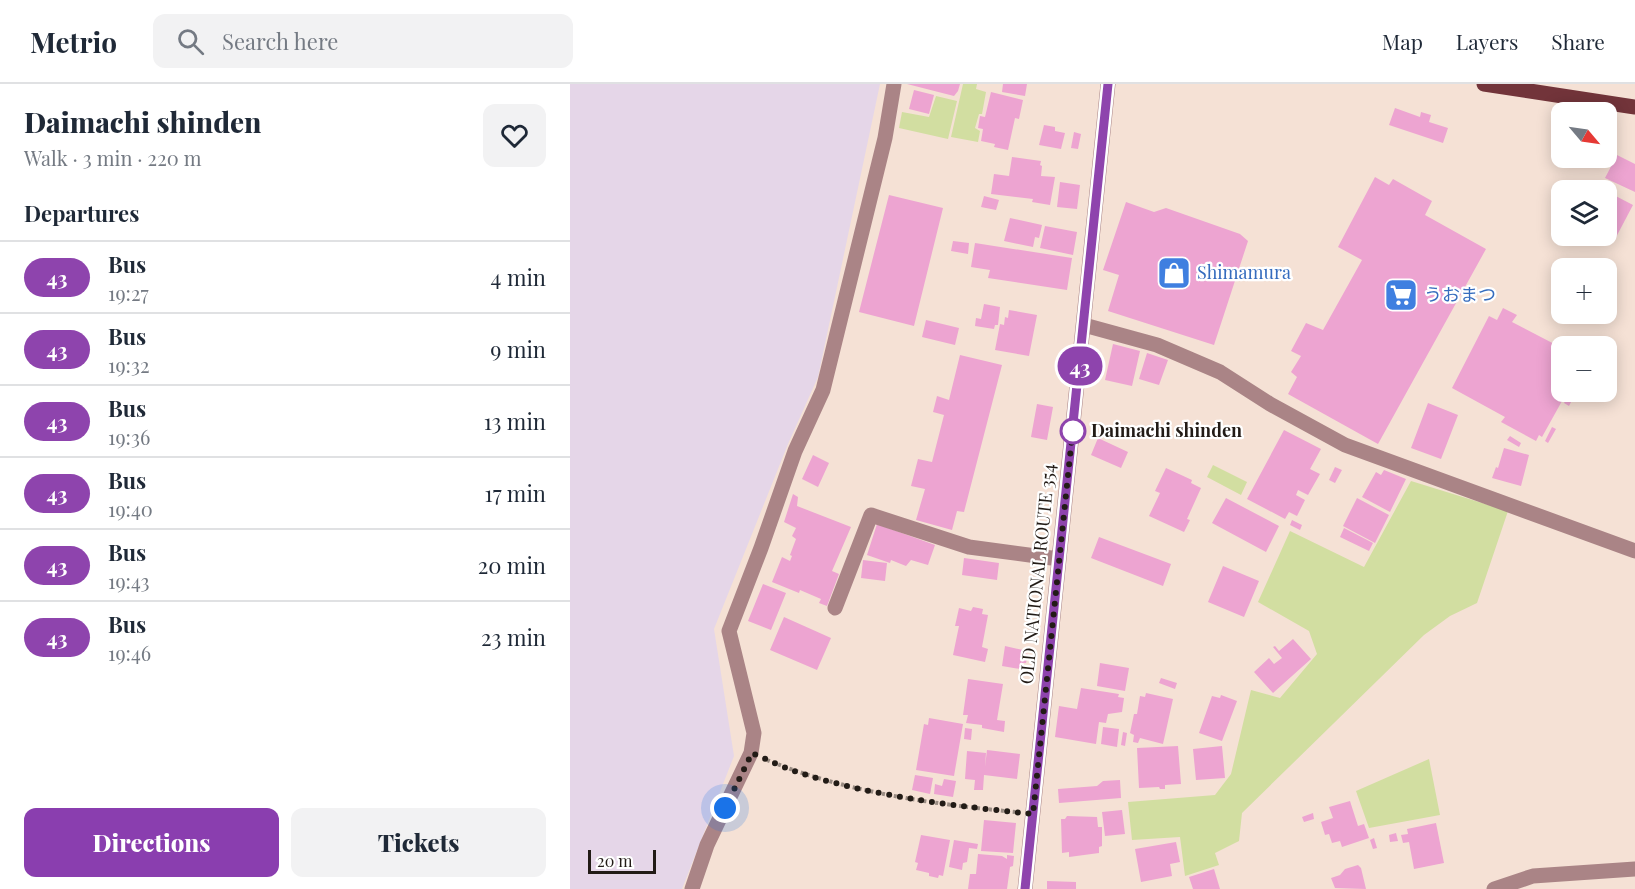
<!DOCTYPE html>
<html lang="en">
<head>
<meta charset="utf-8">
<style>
	body { margin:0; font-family:"Playfair Display","Noto Sans JP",serif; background:#f2f2f3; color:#1f2937; height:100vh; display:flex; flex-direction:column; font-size:22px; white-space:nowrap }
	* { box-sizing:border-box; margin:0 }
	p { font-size:20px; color:#747a83 }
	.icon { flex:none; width:33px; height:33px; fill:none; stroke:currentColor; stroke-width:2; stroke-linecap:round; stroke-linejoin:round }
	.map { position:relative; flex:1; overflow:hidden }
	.panel { display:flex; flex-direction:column; background:#fff; width:570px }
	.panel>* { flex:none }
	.badge { padding:0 12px; border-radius:20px; font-size:21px; line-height:39px }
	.needle { width:39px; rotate:119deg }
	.tools { position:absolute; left:981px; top:18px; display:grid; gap:12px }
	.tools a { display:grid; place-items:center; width:66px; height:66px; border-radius:12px; background:#fff; box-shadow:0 3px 15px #0003; font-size:30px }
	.scale { position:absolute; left:18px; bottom:15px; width:68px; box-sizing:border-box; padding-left:6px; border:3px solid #221b16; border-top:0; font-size:16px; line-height:21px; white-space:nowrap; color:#221b16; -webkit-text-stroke:4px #fff; paint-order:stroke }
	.you { position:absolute; width:30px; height:30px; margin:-15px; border:4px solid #fff; border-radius:50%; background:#1a73e8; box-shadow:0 0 0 9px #1a73e833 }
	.map>.badge { position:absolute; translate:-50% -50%; box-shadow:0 0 0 3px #fff }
	h2 { padding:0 24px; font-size:22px; line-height:54px }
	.round { display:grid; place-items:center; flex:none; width:63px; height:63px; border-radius:12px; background:#f2f2f3 }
	.overview { display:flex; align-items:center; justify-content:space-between; height:102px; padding:0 24px }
	h1 { font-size:28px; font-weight:800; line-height:45px }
	.action { display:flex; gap:12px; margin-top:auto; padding:12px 24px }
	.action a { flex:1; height:69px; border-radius:12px; background:#8a3eaf; color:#fff; font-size:24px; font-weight:800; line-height:69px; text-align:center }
	.action a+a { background:#f2f2f3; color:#1f2937 }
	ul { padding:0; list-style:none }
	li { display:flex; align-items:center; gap:18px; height:72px; padding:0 24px; border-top:2px solid #e0e1e3 }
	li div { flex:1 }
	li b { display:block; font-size:22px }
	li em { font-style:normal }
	li .badge { min-width:66px; font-weight:700; text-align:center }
	header { display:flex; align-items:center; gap:36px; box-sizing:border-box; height:84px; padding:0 30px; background:#fff; border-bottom:2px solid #e0e1e3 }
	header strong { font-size:28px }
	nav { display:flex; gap:33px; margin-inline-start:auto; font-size:21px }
	.search { width:420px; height:54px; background:#f2f2f3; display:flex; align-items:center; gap:15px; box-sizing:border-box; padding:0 21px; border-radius:12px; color:#747a83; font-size:22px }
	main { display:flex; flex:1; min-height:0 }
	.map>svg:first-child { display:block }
</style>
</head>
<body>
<header>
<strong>Metrio</strong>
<div class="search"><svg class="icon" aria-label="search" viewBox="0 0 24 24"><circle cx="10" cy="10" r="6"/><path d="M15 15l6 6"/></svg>Search here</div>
<nav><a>Map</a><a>Layers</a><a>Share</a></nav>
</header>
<main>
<section class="panel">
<div class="overview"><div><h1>Daimachi shinden</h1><p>Walk · 3 min · 220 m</p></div><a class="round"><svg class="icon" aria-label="heart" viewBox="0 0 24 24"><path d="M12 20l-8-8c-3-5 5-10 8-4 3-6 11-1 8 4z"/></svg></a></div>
<h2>Departures</h2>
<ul>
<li><span class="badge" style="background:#8e44ad;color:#fff">43</span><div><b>Bus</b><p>19:27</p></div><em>4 min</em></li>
<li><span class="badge" style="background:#8e44ad;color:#fff">43</span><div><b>Bus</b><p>19:32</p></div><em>9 min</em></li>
<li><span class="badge" style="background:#8e44ad;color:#fff">43</span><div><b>Bus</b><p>19:36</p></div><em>13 min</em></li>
<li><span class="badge" style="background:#8e44ad;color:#fff">43</span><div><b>Bus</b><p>19:40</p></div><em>17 min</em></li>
<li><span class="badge" style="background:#8e44ad;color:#fff">43</span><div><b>Bus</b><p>19:43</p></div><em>20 min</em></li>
<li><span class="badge" style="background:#8e44ad;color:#fff">43</span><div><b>Bus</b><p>19:46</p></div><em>23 min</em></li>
</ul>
<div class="action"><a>Directions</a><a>Tickets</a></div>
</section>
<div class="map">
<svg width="1065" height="805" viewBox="0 0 1065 805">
	<rect width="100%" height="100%" fill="#f5e1d5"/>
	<!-- commercial -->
	<path fill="#e5d6e8" d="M0 0H310L248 293 218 360 144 545 164 672 112 805H0Z"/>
	<!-- green -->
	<path fill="#d2dea1" d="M393 0H407L406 5 416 8 412 30H409L405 44 410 47 408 58 381 53Z
		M366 12 387 17 378 55 329 44 332 28 359 33Z
		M643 381 677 398 671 411 637 393Z
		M841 397 938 427 907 519 880 532 854 551 672 729 669 757 645 769 649 781 615 792 610 753 562 756 558 718 645 711 661 690 681 606 710 614 747 570 739 547 688 518 720 447 794 483Z
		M859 675 870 731 799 744 786 707Z"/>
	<!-- building -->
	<path fill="#eda4d1" d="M337 0H390L388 7 384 12Z
		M433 0H457L455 12 432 8Z
		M344 6 364 11 359 30 339 25Z
		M421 8 453 16 449 35 445 34 438 66 424 63 425 60 411 57 413 45 408 44 410 32 415 33Z
		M825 24 850 33 851 28 861 31 859 38 878 44 873 59 819 41Z
		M474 41 485 43V47L495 49 491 65 469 61Z
		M504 48 511 50 508 65 501 64Z
		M1047 71 1065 80V108L1035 94Z
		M442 73 471 77 470 81 472 82 471 92 485 93 480 121 462 118 463 115 421 110 424 90 439 92Z
		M805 93 819 101 823 95 862 117 855 131 916 165 808 360 718 310 727 293 721 288 731 272 721 267 736 239 753 246 792 176 768 163Z
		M490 98 510 101 507 125 487 123Z
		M1036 107 1063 121 1044 157 1032 152H1036Z
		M319 111 373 124 344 242 289 228Z
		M414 112 429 116 426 126 411 123Z
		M556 118 584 128 596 124 670 150 678 157 644 261 538 227 549 191 533 186Z
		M440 134 472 141 469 154 465 153 463 163 434 157Z
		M475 142 507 148 503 171 470 164Z
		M383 157 399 159 398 170 381 167Z
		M405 159 502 174 497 206 418 194 420 186 401 183Z
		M414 220 430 223 428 241H425L424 245 405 242 406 234 411 235Z
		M933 224 947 231 942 238 992 264V308H997L972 353 969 351 966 357 931 338 935 333 882 304 919 232 927 236Z
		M439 226 467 231 459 272 425 266 430 240 434 241 435 233 438 234Z
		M356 236 389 244 385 261 352 253Z
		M543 260 570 267 562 302 535 296Z
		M577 269 598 276 589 301 569 295Z
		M390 271 432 281 394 428 387 427 382 446 346 436 355 405 341 402 348 375 362 378 374 331 363 328 367 312 379 316Z
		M1000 308 1005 310 999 322 994 319Z
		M858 319 888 331 871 375 841 364Z
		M467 320 483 323 477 356 461 353Z
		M982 343 986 345 978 359 975 357Z
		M714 346 751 365 740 385 750 390 738 411 728 406 726 411 735 416 727 432 719 428 715 435 677 415Z
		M940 352 951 359 949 363 937 356Z
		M528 354 558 368 551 384 521 371Z
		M934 364 959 371 951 402 922 394 926 383 928 384Z
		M243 371 259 379 248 403 232 395Z
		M765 383 772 386 765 399 759 396Z
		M596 384 622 396 621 399 631 404 617 435 620 436 614 448 579 432 590 409 585 407Z
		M814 386 836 395 820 428 792 413 806 388 811 391Z
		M223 410 228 413 227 422 281 443 262 487 269 490 257 522 249 519 251 515 230 506 229 509 202 498 212 473 220 477 222 472 220 471 226 455 222 452 226 444 214 438Z
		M656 414 709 442 696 468 642 439Z
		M787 414 819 431 805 459 773 442Z
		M722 436 732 441 730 446 720 441Z
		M307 440 365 461 358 481 341 476 336 482 321 476 320 479 297 471Z
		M774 444 803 459 799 467 770 453Z
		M529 453 601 480 593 502 521 474Z
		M394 474 429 479 427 496 392 491Z
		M293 476 317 479 315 497 291 494Z
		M653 482 689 497 674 533 638 518Z
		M193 500 216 509 201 546 178 537Z
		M403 523 413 525 412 530 418 531 412 563 418 565 415 578 383 571 389 542H385L389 524 401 527Z
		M214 533 261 554 247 586 200 566Z
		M723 555 741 575 703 609 684 588 699 574 704 580 712 574 703 563 705 562 709 567Z
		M435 562 453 566 452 569 458 570 456 579H451L450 585 432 582Z
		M530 579 559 584 555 607 527 602Z
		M591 594 607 599 605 605 589 599Z
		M398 595 433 600 427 636 435 637 434 648 412 644V641L396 639 398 631H393Z
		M511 604 549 610 548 613 554 614 552 628 538 630 536 639 529 638 526 660 485 653 489 622 507 625Z
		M576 609 603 615 593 660 570 654 568 659 563 658 564 651 560 649 564 630H567L570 612 575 613Z
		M651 611 667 617 652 657 629 649 642 612 650 614Z
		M359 634 393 640 384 692 346 686 354 640 358 641Z
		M533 643 549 645 547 663 531 660Z
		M395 644 402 645 401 656 394 655Z
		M553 648 557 649 555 662 551 661Z
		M608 662 611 700 595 701V705H590L589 703 569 704 567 664Z
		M652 662 655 694 626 696 623 665Z
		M417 666 450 670 447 695 414 691 413 706H404L405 696 395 695 397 667 416 669 415 683Z
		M345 691 363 694 360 710 342 706Z
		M374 695 386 697 383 713 364 710 365 700 372 702Z
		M550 696 551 714 489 719 488 705 527 702 533 697Z
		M780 717 788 742 794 740 799 754 772 763 770 757 762 759 759 750 755 751 751 738 763 734 759 723Z
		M552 726 555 750 535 752 532 728Z
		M743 729 744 735 734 738 732 733Z
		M497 732 527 733 528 743H532V762L529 763V769L499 773V768L492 769 491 735H495Z
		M414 736 446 739 443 769 411 767Z
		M866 739 874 779 844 785 839 758 833 759 831 751 838 750 837 745Z
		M826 749 828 757 820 758 819 751Z
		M351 751 380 756 373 792 369 791 368 794 359 792V789L346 786 348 779 345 778Z
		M804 754 807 764 803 765 800 756Z
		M384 756 408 760 407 765 399 764 397 778 393 779 392 786 379 783Z
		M606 758 610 778 600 780 602 792 571 798 565 765Z
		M408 770 432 772 437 775V771L444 772 443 782 440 783 437 805H398L400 790H406Z
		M788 781 791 784 796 805 765 804 761 794 770 791 775 785Z
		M644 785 650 805H623L619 793Z
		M477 797 506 798V805H477Z"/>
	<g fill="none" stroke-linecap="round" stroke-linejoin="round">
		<!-- path -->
		<path stroke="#9a8c83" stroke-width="4" stroke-dasharray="3 3" stroke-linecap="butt" d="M197 676C275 708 362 720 445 728"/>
		<!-- minor -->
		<path stroke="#aa8486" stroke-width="15" d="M514 241 587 261 650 288 700 320 775 361 1065 467
			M265 524 301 431 399 463 489 475
			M122 805 137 761 181 669 184 649 159 547 191 464 225 367 253 306 315 54 324 0
			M455 805 538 0
			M924 805 963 792 1065 785"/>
		<!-- major -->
		<path stroke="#72343a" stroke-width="15" d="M914 0 1065 23"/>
	</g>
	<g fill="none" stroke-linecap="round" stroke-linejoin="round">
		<!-- line casing -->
		<g stroke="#fff" stroke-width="14">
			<path id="line" d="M455 805 538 0"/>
		</g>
		<!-- line -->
		<use href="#line" stroke="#8e44ad" stroke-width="9"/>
		<!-- walk -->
		<path stroke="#221b16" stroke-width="6" stroke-dasharray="0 10.8" d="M155 724 182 669C196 675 210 682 224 687 299 712 385 722 463 730L503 343V347"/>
	</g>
	<!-- icons -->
	<defs>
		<g id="shop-square" transform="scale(1.725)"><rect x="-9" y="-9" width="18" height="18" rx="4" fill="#3f7fe0" stroke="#fff"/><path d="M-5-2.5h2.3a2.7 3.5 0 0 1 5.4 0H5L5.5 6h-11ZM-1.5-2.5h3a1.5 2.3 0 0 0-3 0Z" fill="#fff"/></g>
		<g id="supermarket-square" transform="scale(1.725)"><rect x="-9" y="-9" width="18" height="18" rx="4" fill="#3f7fe0" stroke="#fff"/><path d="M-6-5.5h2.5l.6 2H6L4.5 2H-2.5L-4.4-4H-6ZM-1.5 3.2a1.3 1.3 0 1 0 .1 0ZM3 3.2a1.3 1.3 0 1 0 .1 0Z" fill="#fff"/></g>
	</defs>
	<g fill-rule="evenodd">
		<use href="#shop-square" x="604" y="189"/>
		<use href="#supermarket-square" x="831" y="211"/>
	</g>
	<!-- markers -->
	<circle fill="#fff" stroke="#8e44ad" stroke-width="3" cx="503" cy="347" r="12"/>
	<g text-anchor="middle" stroke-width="4.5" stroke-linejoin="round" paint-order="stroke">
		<!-- shop labels -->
		<g font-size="18" fill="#366cbe" stroke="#fff" text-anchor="start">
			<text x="627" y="195">Shimamura</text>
			<text x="854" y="217">うおまつ</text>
		</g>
		<!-- stop labels -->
		<g font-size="18" font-weight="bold" fill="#221b16" stroke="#fff" text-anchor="start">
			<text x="521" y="353">Daimachi shinden</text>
		</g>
		<!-- street labels -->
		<g font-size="18" fill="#221b16" stroke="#fff">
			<text transform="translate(468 490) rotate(-84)" y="6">OLD NATIONAL ROUTE 354</text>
		</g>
	</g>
</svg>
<div class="tools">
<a><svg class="needle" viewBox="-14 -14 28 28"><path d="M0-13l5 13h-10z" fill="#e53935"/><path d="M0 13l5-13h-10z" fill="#747a83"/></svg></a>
<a><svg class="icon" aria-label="layers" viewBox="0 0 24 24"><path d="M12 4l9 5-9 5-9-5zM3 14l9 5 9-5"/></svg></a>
<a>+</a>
<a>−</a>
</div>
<div class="scale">20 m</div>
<div class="you" style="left:155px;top:724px"></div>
<b class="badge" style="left:510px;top:282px;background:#8e44ad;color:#fff">43</b>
</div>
</main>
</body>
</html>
